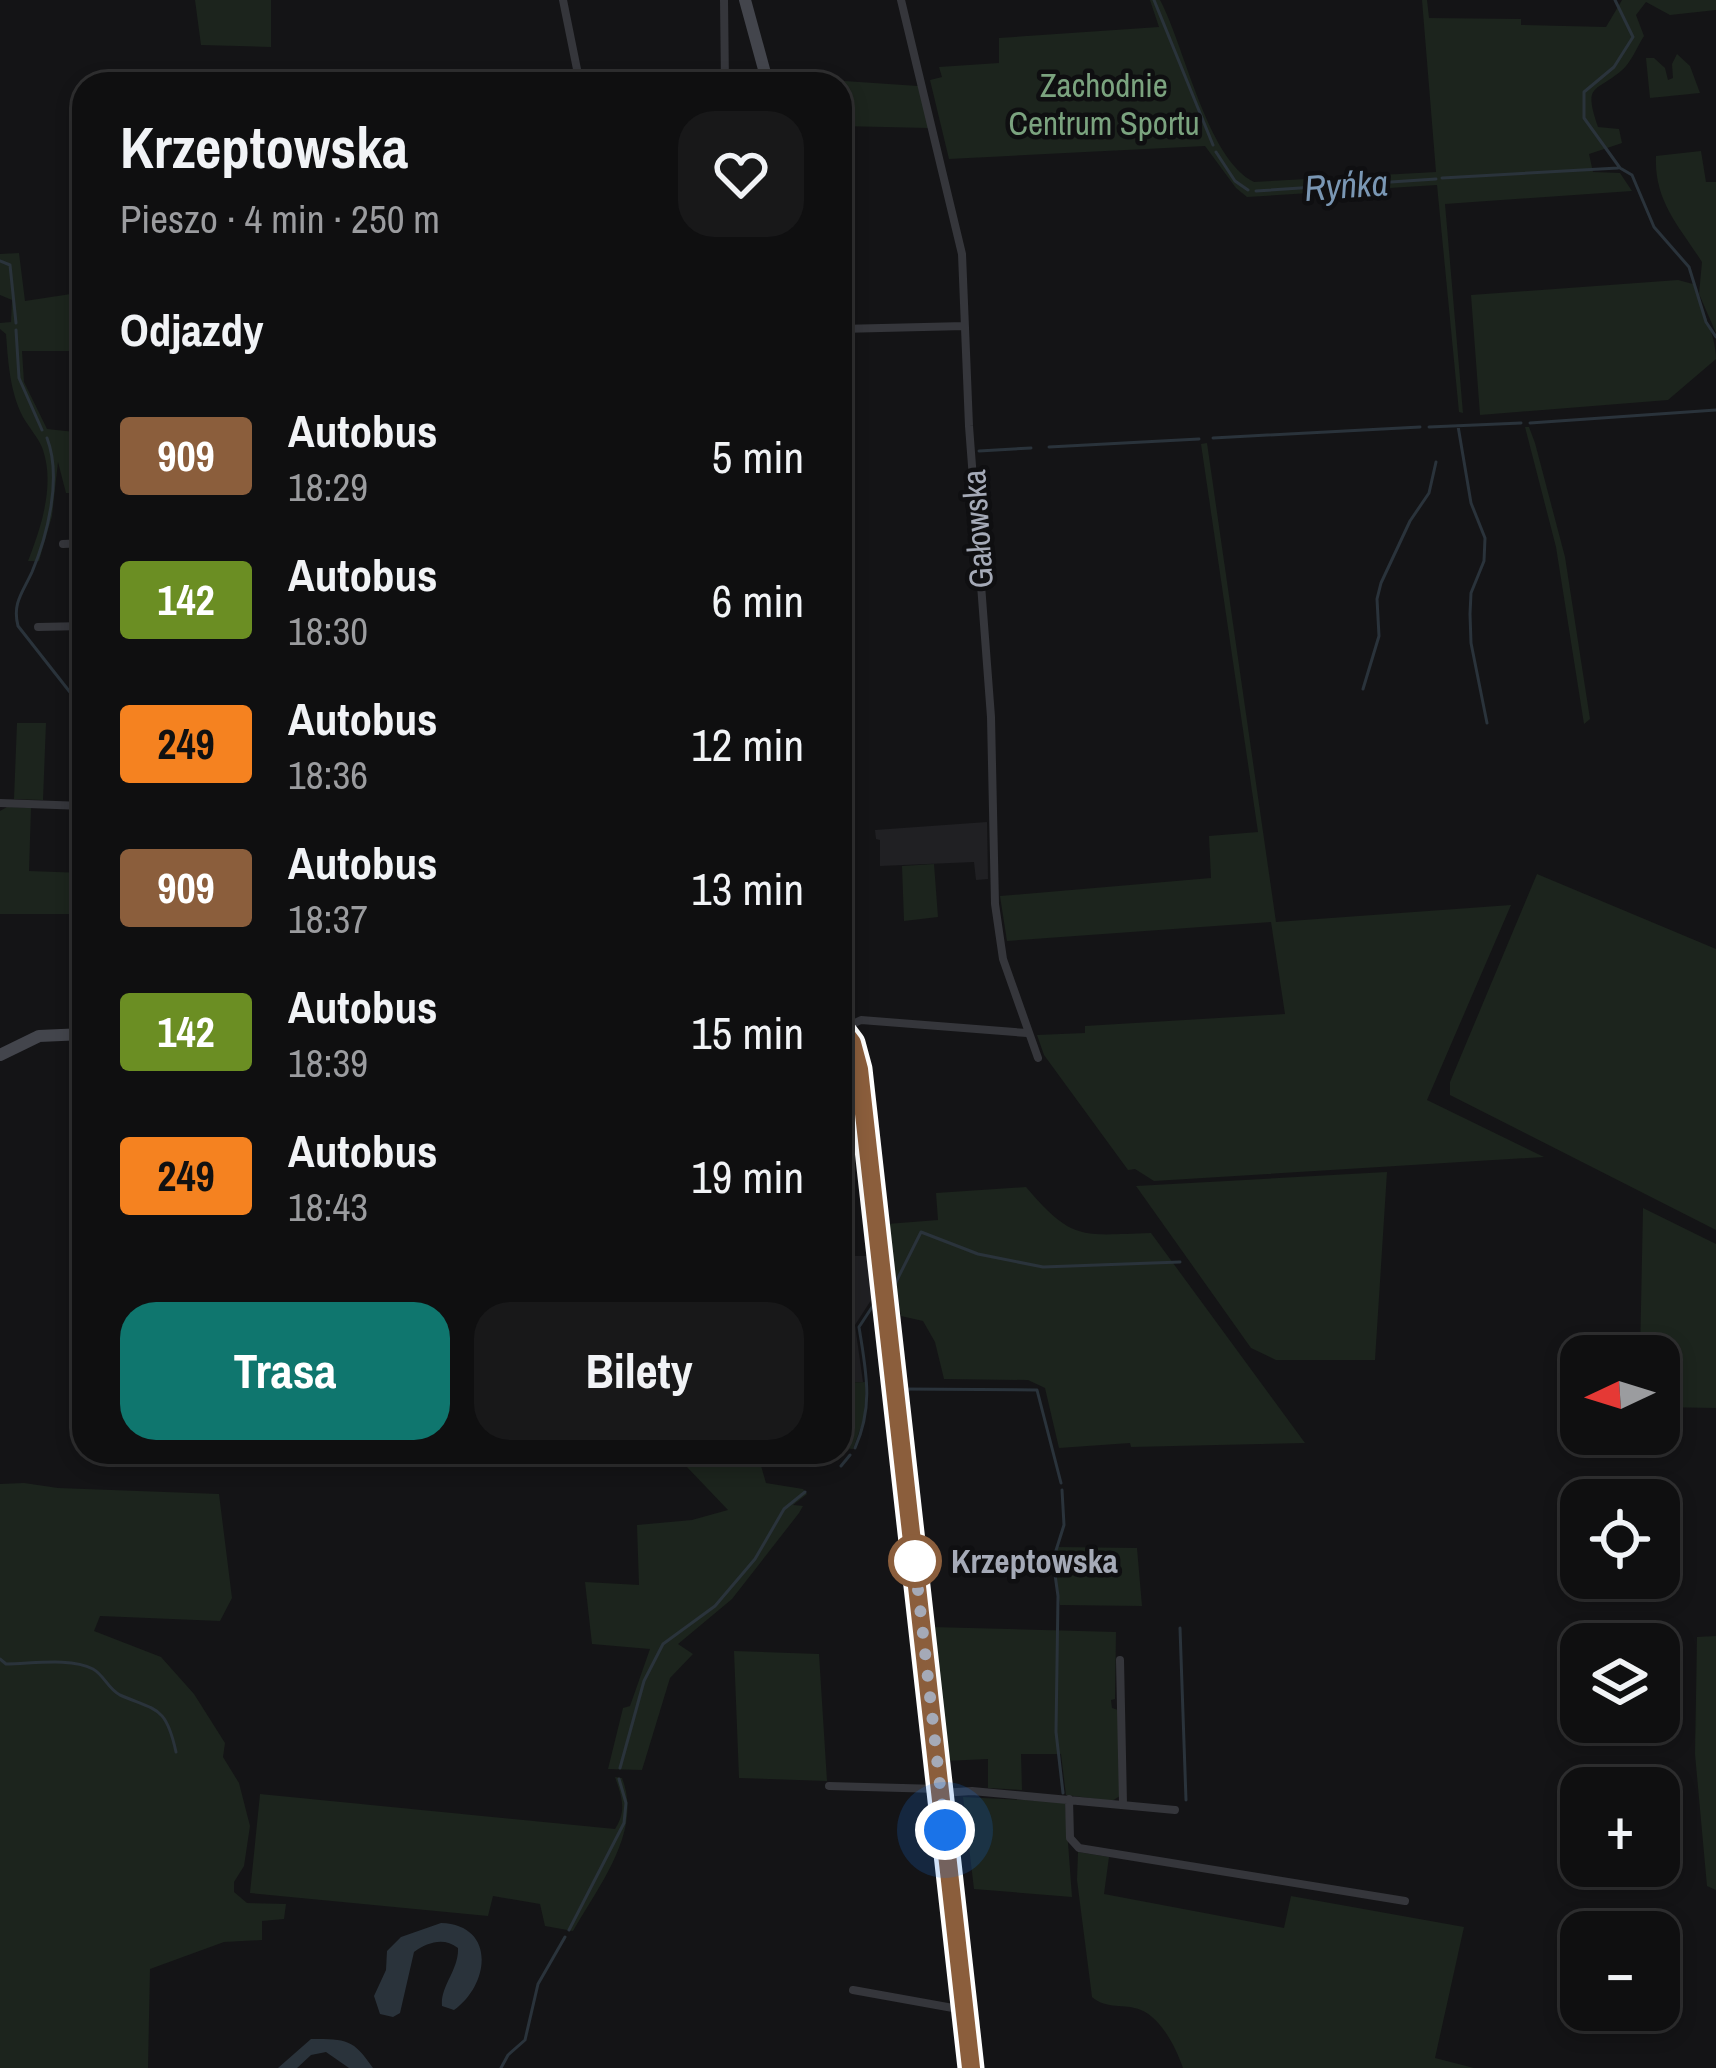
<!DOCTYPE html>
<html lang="pl">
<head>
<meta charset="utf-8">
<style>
	body { margin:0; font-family:"Archivo Narrow",sans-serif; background:#181819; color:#f1f3f6; height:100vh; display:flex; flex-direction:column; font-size:45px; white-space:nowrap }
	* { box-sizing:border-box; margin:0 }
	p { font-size:39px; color:#9b9c9f }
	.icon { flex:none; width:66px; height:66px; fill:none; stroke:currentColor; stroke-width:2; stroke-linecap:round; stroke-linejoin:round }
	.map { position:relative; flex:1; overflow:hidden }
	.drawer { position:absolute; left:72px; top:72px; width:780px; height:1392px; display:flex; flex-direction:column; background:#0f0f10; border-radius:36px; box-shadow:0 6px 18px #0003,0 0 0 3px #2f2f30 }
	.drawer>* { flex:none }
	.badge { padding:0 24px; border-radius:9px; font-size:42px; line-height:78px }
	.needle { width:78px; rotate:266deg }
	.fabs { position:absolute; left:1560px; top:1335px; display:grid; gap:24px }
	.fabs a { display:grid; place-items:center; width:120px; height:120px; border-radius:24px; background:#0f0f10; box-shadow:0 6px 18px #0003,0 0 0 3px #2f2f30; font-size:60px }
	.you { position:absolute; width:60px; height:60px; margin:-30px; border:9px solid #fff; border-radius:50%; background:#1a73e8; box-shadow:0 0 0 18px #1a73e833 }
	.map>.badge { position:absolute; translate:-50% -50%; box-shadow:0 0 0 6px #fff }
	h2 { padding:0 48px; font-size:45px; line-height:108px }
	.round { display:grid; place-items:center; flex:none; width:126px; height:126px; border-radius:36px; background:#181819 }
	.summary { display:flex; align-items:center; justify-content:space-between; height:204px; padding:0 48px }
	h1 { font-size:57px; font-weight:700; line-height:90px }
	.cta { display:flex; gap:24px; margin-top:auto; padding:24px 48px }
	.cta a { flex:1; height:138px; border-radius:36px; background:#0f766e; color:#fff; font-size:48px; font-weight:700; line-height:138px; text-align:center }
	.cta a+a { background:#181819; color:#f1f3f6 }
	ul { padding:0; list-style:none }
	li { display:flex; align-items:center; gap:36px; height:144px; padding:0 48px }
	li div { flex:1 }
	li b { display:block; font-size:45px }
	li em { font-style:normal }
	li .badge { min-width:132px; font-weight:700; text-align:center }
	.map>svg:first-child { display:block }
</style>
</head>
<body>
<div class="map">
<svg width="1716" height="2068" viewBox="0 0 1716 2068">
	<rect width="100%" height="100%" fill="#141416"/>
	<!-- built -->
	<path fill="#202023" d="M987 822 988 879 976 880 974 862 880 866V840L876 839 875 830Z
		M840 1256H869L872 1272 875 1294 855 1325 863 1382 840 1383Z"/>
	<!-- green -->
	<path fill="#1c241d" d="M195 0H271V47L201 45Z
		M1150 0H1160C1185 47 1207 159 1254 182L1436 172 1422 0H1427L1429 18 1521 19V25L1606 27 1622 0H1716V10L1670 15 1646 2 1636 15 1644 36C1637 47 1631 63 1621 71 1595 93 1583 83 1598 127L1619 129 1622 143 1589 154 1593 172 1620 173 1632 191 1445 204 1463 413 1459 412 1437 185 1247 197 1236 188 1205 146 949 159 930 80 942 77 939 67 999 63V38L1159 27Z
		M1677 54 1690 66 1700 93 1650 98 1646 58H1654L1665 68 1668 80 1673 78 1672 64Z
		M815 79 918 86 929 128 840 126V84H815Z
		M1701 151 1706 182H1716V333L1699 294 1702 262C1679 226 1654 201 1656 156Z
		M19 253 25 301 84 292V351H22L24 382 47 429 84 433V493H66L58 462 52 516 39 561H28C41 528 55 485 43 450 39 438 29 428 23 417 10 392 8 362 6 334L0 329V323L11 322 12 300 0 295V254Z
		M1678 280 1693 284C1701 309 1716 334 1716 359L1668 400 1480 415 1471 295Z
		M1525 427H1529L1535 443 1565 557 1590 719 1584 724 1556 547Z
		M1207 443 1276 922 1511 905 1427 1100 1544 1157 1154 1181 1135 1169 1128 1170 1044 1055 1037 1035 1085 1033V1026L1285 1014 1271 922 1007 941 1000 896 1211 878 1209 836 1258 832 1201 444Z
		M17 723H46L43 800 14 799Z
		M7 807 31 808 29 871 84 873V914H0V811Z
		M934 864 938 917 904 921 902 866Z
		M1537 874 1716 949V1230L1450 1095V1082Z
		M1387 1172 1375 1360H1276L1251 1348 1136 1186Z
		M1026 1187C1073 1242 1081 1235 1151 1233L1305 1443 1131 1447 1130 1443 1059 1448 1045 1388 1028 1380 944 1379 935 1342 923 1321 901 1316 887 1224 938 1220 936 1193Z
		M1643 1208 1716 1244V1408L1659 1407V1356H1640Z
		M866 1382 864 1418 853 1449 840 1448V1383Z
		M697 1452H757L766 1483 803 1489 807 1494 793 1505 803 1506 799 1513 732 1599 678 1644 693 1654 670 1678 642 1770 608 1769 623 1708 630 1706 650 1649 592 1644 585 1582 639 1585 637 1525 692 1520 728 1510 686 1466Z
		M24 1483 58 1488 219 1494 232 1598 220 1621 100 1616 94 1631 161 1657 194 1694 225 1743 223 1757 239 1783 250 1826 244 1866 234 1882V1892L247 1903 286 1904 284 1919 262 1921V1940L224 1942 150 1969 148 2068H0V1484Z
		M1058 1547 1137 1548 1142 1606 1060 1605 1055 1572Z
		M931 1627 1116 1632 1115 1699 1111 1700 1112 1708 1118 1710 1120 1796 1112 1801 1066 1795 1061 1754H1021L1022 1790 988 1788V1759L945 1761Z
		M1716 1636V1890L1707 1886 1695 1754 1697 1637Z
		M734 1651 819 1654 827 1781 739 1778Z
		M615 1777 622 1778C643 1831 599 1885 573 1931L545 1926 540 1904 493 1896 488 1916 250 1893 260 1794 615 1829C627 1811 622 1797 615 1777Z
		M963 1797 1065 1802 1072 1897 974 1889Z
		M1078 1852 1109 1857 1104 1894 1284 1928 1291 1896 1464 1927 1435 2058 1474 2068H1183C1176 2048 1162 2019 1141 2010 1124 2003 1107 2010 1092 1997L1077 1880Z"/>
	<!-- water -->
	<path fill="#2a333b" d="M441 1923C496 1925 490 1984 454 2010L442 2006C440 1986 459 1970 458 1948 444 1937 428 1942 414 1952L400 2013 393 2017 380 2014 374 1996 386 1970 387 1951 401 1937Z
		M311 2039C347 2039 353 2039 373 2068H349L326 2052 311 2055 297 2068H278Z"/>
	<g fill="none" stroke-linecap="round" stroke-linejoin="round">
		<!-- stream -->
		<path stroke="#2a333b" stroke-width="3" d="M1154 0 1213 145
			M1615 0 1633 37 1614 67 1584 92V118L1620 168 1632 175 1654 227 1689 267 1706 322 1716 337
			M1216 152 1235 181 1248 190
			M1442 178 1618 168
			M1256 191 1436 179
			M0 261 10 265 16 323
			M16 330 19 378 42 430
			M1530 423 1716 410
			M1458 426 1471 503 1485 538 1484 561 1471 593 1470 614 1471 643 1487 723
			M1429 427 1521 423
			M47 438C62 477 48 534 32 572 23 592 12 603 18 626L84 710
			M1213 438 1420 427
			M1049 447 1199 439
			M979 451 1031 448
			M1363 689 1379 636 1377 599 1381 583 1410 521 1429 493 1436 462
			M902 1381 892 1290 921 1232 978 1254 1043 1267 1180 1262
			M903 1389 1037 1390 1061 1483
			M905 1404 908 1429
			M855 1448C874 1405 866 1372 859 1327L878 1298
			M841 1466 850 1455
			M1062 1490 1064 1525 1053 1560 1058 1596 1056 1732 1063 1793
			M1180 1628 1186 1800
			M0 1659 6 1664C31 1664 70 1657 93 1669 104 1675 108 1689 120 1695 157 1711 166 1706 176 1752
			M620 1768 644 1681 663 1644 715 1606 755 1559 784 1509 805 1492
			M569 1930 624 1823 626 1803 619 1779
			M501 2068 508 2055 525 2040 538 1984 565 1937"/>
		<!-- street -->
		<path stroke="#35363b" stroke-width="8" d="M563 0 580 84
			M724 0 725 84
			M901 0 962 254 969 426 991 717 995 904 1003 959 1038 1058
			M840 329 965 326
			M840 467 845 743 840 770
			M63 544 84 543
			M38 627 84 626
			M0 803 84 806
			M842 1029 861 1020 1027 1033
			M1120 1660 1123 1804
			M829 1786 939 1789
			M941 1793 972 1791 1175 1810
			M1069 1799 1070 1838 1079 1848 1405 1901
			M853 1990 964 2010"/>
		<!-- secondary -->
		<path stroke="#43454c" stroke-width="12" d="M745 0 768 84
			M840 1027 852 1044 859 1069 971 2068
			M0 1055 39 1036 84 1034"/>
	</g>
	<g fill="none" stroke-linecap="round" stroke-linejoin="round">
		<!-- line casing -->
		<g stroke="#fff" stroke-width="27">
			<path id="line" d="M840 1027 852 1043 859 1069 971 2068"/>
		</g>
		<!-- line -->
		<use href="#line" stroke="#8b5e3c" stroke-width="18"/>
		<!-- walk -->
		<path stroke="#a5aab7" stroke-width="12" stroke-dasharray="0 21.6" d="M915 1561 914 1554 945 1830"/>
	</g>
	<!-- markers -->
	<circle fill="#fff" stroke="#8b5e3c" stroke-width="6" cx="915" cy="1561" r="24"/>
	<g text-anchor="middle" stroke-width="9" stroke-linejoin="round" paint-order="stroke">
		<!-- park labels -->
		<g font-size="33" fill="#7ba37f" stroke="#0f0f11">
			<text x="1104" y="97">Zachodnie<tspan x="1104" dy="38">Centrum Sportu</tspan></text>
		</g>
		<!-- street labels -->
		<g font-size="33" fill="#a5aab7" stroke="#0f0f11">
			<text transform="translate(977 529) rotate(-94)" y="12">Gałowska</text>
		</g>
		<!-- stop labels -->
		<g font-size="33" font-weight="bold" fill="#a5aab7" stroke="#0f0f11" text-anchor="start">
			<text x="951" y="1573">Krzeptowska</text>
		</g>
		<!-- water labels -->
		<g font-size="36" font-style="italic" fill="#7a97b4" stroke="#0f0f11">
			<text transform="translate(1346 185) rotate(-4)" y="13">Ryńka</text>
		</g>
	</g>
</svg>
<div class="fabs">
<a><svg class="needle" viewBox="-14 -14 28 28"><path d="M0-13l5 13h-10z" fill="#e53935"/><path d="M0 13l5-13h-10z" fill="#9b9c9f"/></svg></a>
<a><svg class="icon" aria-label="locate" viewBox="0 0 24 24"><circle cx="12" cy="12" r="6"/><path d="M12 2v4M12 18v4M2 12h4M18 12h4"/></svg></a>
<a><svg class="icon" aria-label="layers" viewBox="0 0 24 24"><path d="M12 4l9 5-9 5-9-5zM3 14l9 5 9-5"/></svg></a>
<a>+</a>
<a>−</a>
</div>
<div class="you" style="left:945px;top:1830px"></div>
<section class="drawer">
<div class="summary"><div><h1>Krzeptowska</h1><p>Pieszo · 4 min · 250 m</p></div><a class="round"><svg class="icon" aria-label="heart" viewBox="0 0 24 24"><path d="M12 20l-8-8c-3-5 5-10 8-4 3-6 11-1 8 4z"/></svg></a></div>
<h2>Odjazdy</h2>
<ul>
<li><span class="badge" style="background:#8b5e3c;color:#fff">909</span><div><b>Autobus</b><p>18:29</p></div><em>5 min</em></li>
<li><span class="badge" style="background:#6b8e23;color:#fff">142</span><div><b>Autobus</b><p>18:30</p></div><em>6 min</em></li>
<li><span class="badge" style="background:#f58220;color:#111">249</span><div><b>Autobus</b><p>18:36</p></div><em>12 min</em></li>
<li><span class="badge" style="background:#8b5e3c;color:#fff">909</span><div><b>Autobus</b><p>18:37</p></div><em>13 min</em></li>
<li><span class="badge" style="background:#6b8e23;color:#fff">142</span><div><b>Autobus</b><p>18:39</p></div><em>15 min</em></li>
<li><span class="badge" style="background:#f58220;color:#111">249</span><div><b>Autobus</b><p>18:43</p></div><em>19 min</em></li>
</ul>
<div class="cta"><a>Trasa</a><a>Bilety</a></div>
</section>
</div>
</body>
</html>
